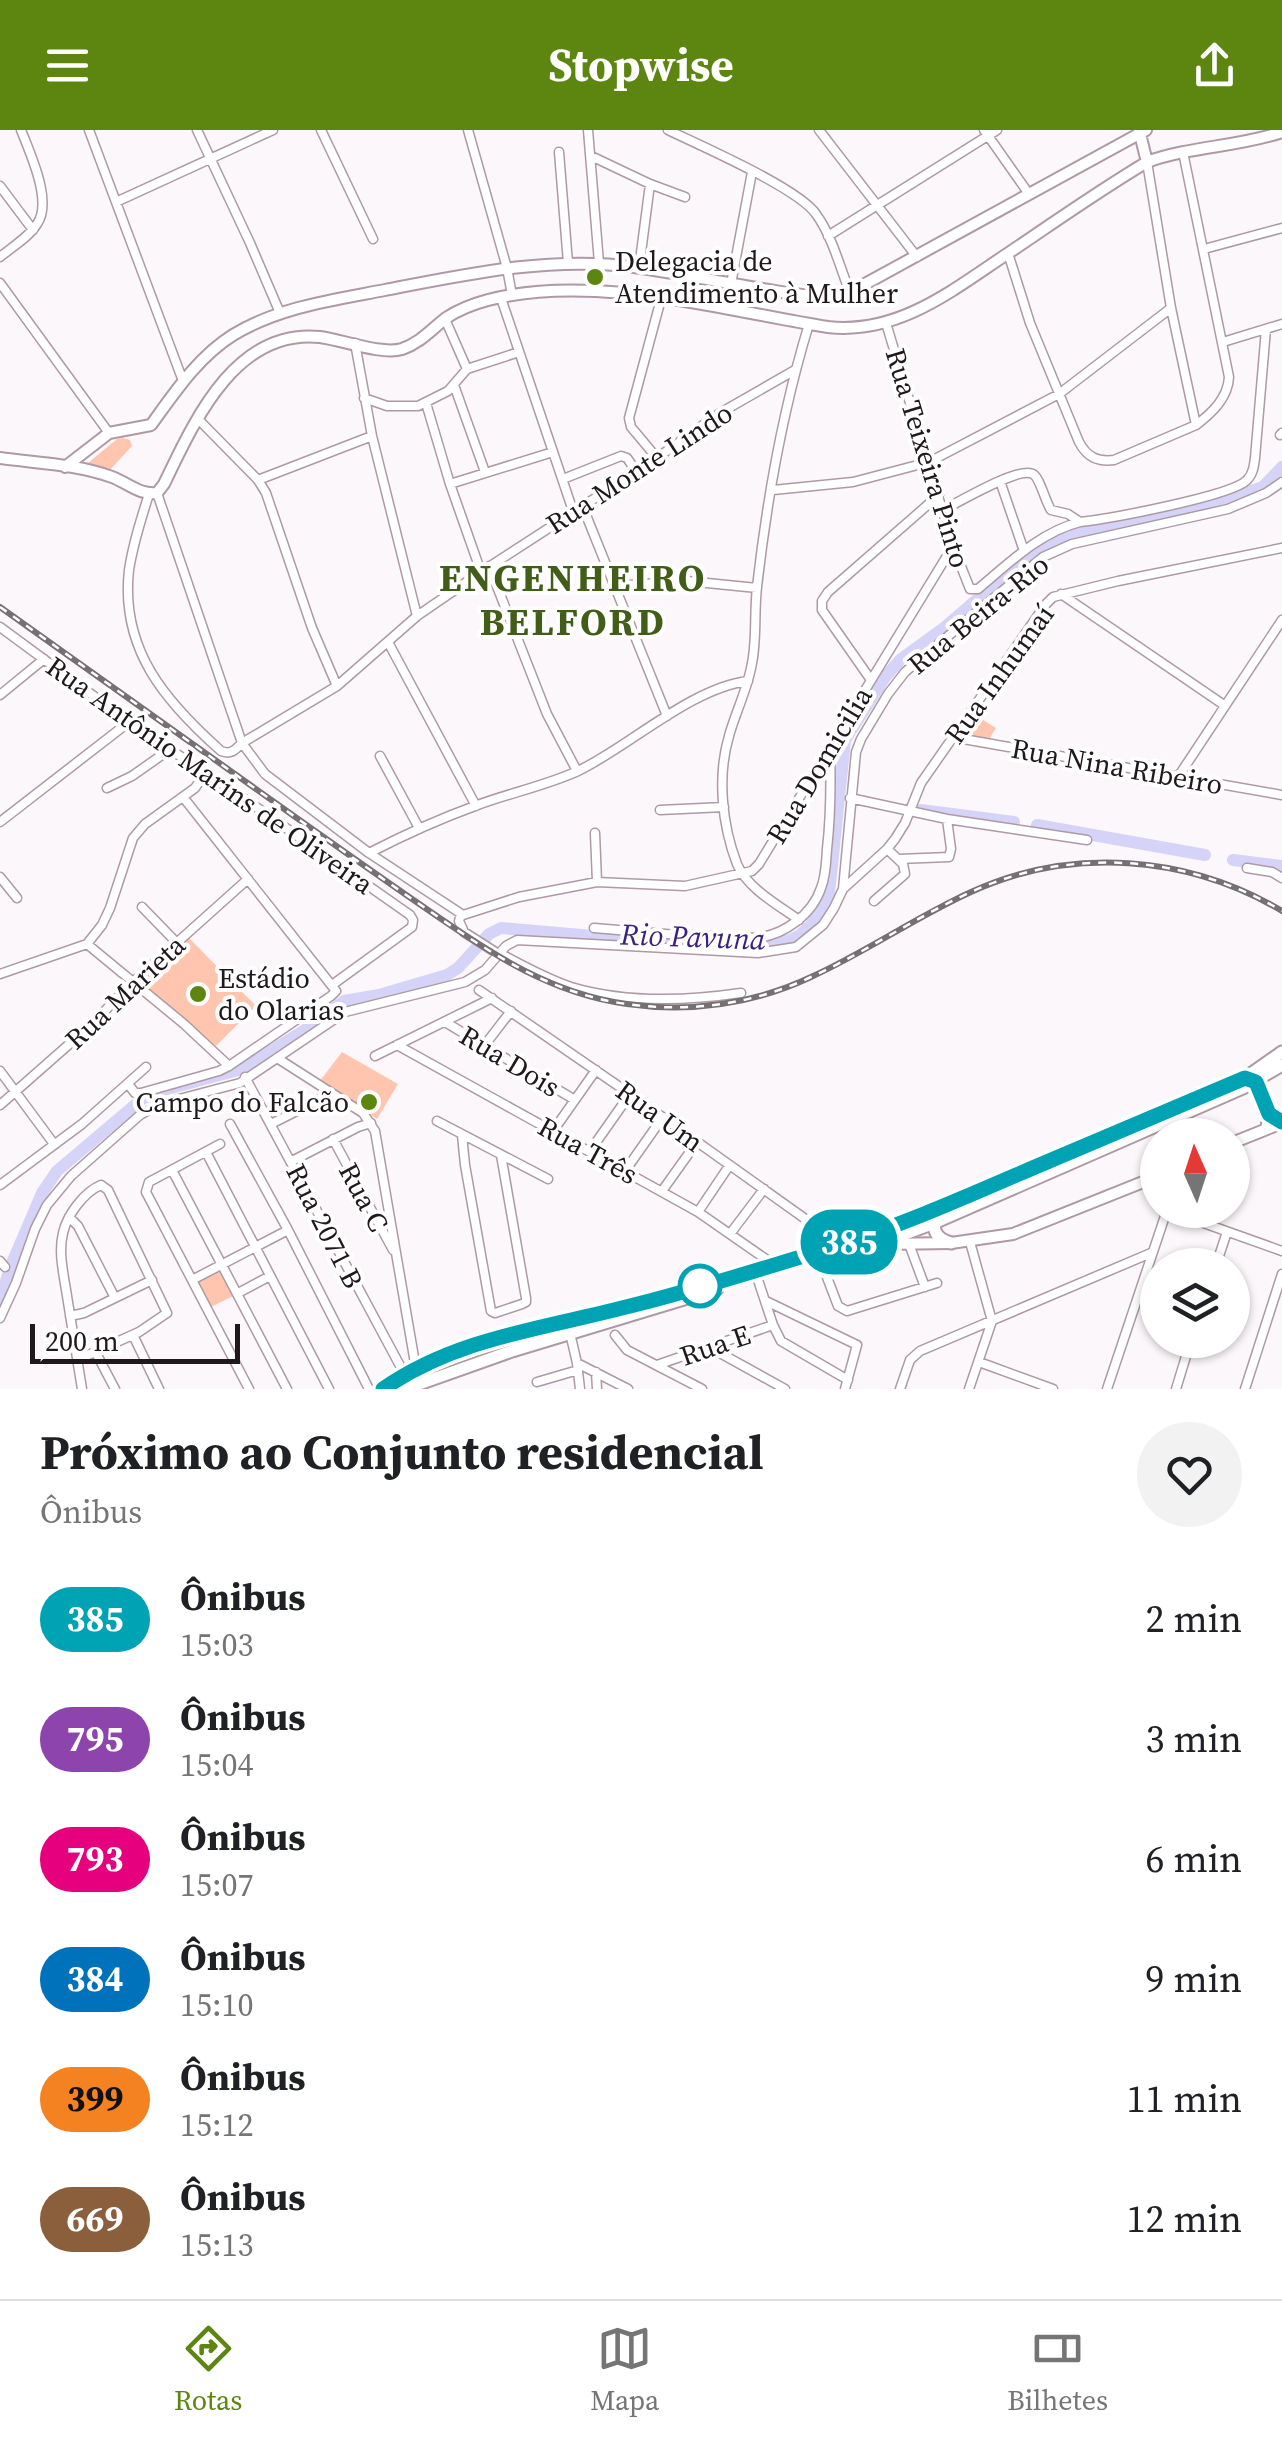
<!DOCTYPE html>
<html lang="pt">
<head>
<meta charset="utf-8">
<style>
	body { margin:0; font-family:"Source Serif 4",serif; background:#f2f2f2; color:#202124; height:100vh; display:flex; flex-direction:column; font-size:38px; white-space:nowrap }
	* { box-sizing:border-box; margin:0 }
	p { font-size:32px; color:#757577 }
	.icon { flex:none; width:55px; height:55px; fill:none; stroke:currentColor; stroke-width:2; stroke-linecap:round; stroke-linejoin:round }
	.map { position:relative; height:1259px; overflow:hidden }
	.side { display:flex; flex-direction:column; background:#fff; flex:1 }
	.side>* { flex:none }
	.badge { padding:0 20px; border-radius:32px; font-size:35px; line-height:65px }
	.needle { width:65px; rotate:357deg }
	.buttons { position:absolute; left:1140px; top:988px; display:grid; gap:20px }
	.buttons a { display:grid; place-items:center; width:110px; height:110px; border-radius:50%; background:#fff; box-shadow:0 2px 8px #0004; font-size:50px }
	.scale { position:absolute; left:30px; bottom:25px; width:210px; box-sizing:border-box; padding-left:10px; border:5px solid #20181c; border-top:0; font-size:28px; line-height:35px; white-space:nowrap; color:#20181c; -webkit-text-stroke:8px #fff; paint-order:stroke }
	.map>.badge { position:absolute; translate:-50% -50%; box-shadow:0 0 0 5px #fff }
	.round { display:grid; place-items:center; flex:none; width:105px; height:105px; border-radius:52px; background:#f2f2f2 }
	.head { display:flex; align-items:center; justify-content:space-between; height:170px; padding:0 40px }
	h1 { font-size:48px; font-weight:700; line-height:75px }
	ul { padding:0; list-style:none }
	li { display:flex; align-items:center; gap:30px; height:120px; padding:0 40px }
	li div { flex:1 }
	li b { display:block; font-size:38px }
	li em { font-style:normal }
	li .badge { min-width:110px; font-weight:700; text-align:center }
	header { display:flex; justify-content:space-between; align-items:center; height:130px; padding:0 40px; background:#5d8611; color:#fff; font-size:45px; font-weight:700 }
	.dock { display:flex; justify-content:space-around; align-items:center; height:140px; border-top:2px solid #e0e0e0; background:#fff; font-size:28px; color:#757577 }
	.dock a { display:grid; justify-items:center; gap:5px }
	.dock .current { color:#5d8611 }
	.map>svg:first-child { display:block }
</style>
</head>
<body>
<header><svg class="icon" aria-label="menu" viewBox="0 0 24 24"><path d="M4 6h16M4 12h16M4 18h16"/></svg>Stopwise<svg class="icon" aria-label="share" viewBox="0 0 24 24"><path d="M12 15V3M7 8l5-5 5 5M5 13v7h14v-7"/></svg></header>
<div class="map">
<svg width="1282" height="1259" viewBox="0 0 1282 1259">
	<rect width="100%" height="100%" fill="#fcf7fa"/>
	<!-- green -->
	<path fill="#ffc5ae" d="M123 308 130 310 132 316 109 341 88 333 117 309Z
		M975 585 996 598 988 611 966 606 962 603Z
		M189 808 256 876 216 916 138 853Z
		M342 922 398 954 377 989 319 952Z
		M220 1141 233 1166 211 1177 198 1152Z"/>
	<g fill="none" stroke-linecap="round" stroke-linejoin="round">
		<!-- river -->
		<path stroke="#d6d3f8" stroke-width="12" d="M921 680 1014 692
			M1037 695 1205 725
			M1233 730 1282 736
			M0 1169 12 1133 42 1063 57 1041 142 969 156 962 242 939 308 898 344 871 379 865 447 845 458 838 489 804 501 798 615 808 765 815 790 810 800 805 811 795 829 764 845 610 885 547 901 529 945 497 1032 422 1055 409 1234 367 1263 357 1282 337"/>
		<!-- street casing -->
		<g stroke="#af99a5" stroke-width="11">
			<path id="street" d="M89 0 183 251
				M197 0 250 113 280 183
				M321 0 373 109
				M468 0 507 138 512 165
				M588 0 599 133
				M668 0C701 16 798 58 816 84 832 106 840 137 850 163
				M819 0 917 127
				M984 0 1029 64
				M559 22 568 133
				M591 26 650 54 685 67
				M1147 32 1171 178 1196 295
				M0 56 33 100
				M116 72 273 0
				M828 106 997 0
				M1204 119 1282 98
				M1008 123 1030 193 1079 312C1087 327 1097 332 1114 330L1196 295C1212 283 1228 268 1229 247L1183 22
				M0 127C12 117 29 107 37 94 53 72 30 23 21 0
				M639 138 650 54
				M0 153 109 303
				M731 154 752 42
				M501 168 573 381
				M445 189 467 239
				M886 193 953 416 970 459H978C1008 434 1040 402 1080 392
				M1223 212 1282 194
				M355 213 372 306 417 486
				M454 255 485 342
				M364 268 387 276H418L448 261 467 239 519 222
				M426 273 450 354 481 442
				M197 288 258 350 266 363 312 498 337 556
				M1280 305 1282 303
				M657 328 631 297 629 288 661 169
				M563 349 621 326 627 328 636 341
				M258 350 372 306
				M1000 351 1024 421
				M450 354 553 322
				M773 360 853 352 929 332 1059 264 1171 178
				M157 363 242 613 265 644 369 723 463 785 519 767 597 752 685 756 752 741 759 734 953 416
				M149 364C141 389 133 414 129 440 120 520 166 572 221 621 231 625 235 620 242 613L337 556 417 486 481 442 657 328 720 283 795 240
				M582 375 667 586
				M943 380C959 372 1019 336 1033 344 1040 348 1045 371 1051 380L1068 384 1080 392C1108 389 1232 366 1247 350 1253 344 1254 336 1255 328L1266 199
				M489 436 547 584 577 641
				M616 456 687 451 757 458
				M1061 464 1224 575
				M0 497 129 592 249 672 410 785 413 790 412 797 332 855
				M388 512 476 676
				M871 550 822 480V471L828 462 939 365
				M0 565 44 529
				M952 607 1282 665
				M380 626 419 698
				M1178 647 1282 490
				M107 658 132 646 169 620
				M850 668 947 689 1087 710
				M660 680 724 677
				M0 692 129 592
				M595 703 597 752
				M369 723C404 705 439 689 475 676 509 663 545 656 578 641 630 616 691 558 748 551
				M899 729 949 727 951 719 947 689
				M1247 738 1272 742 1282 748
				M0 747 17 768
				M843 759 887 719 895 709 905 693 921 653 1046 474 1053 467 1118 451 1282 418
				M874 771 905 744 903 734 887 719
				M142 777 177 813
				M461 784 459 791 464 802 500 825
				M799 790C778 775 747 758 737 734 722 695 717 646 729 606 736 581 748 558 752 533 757 508 754 482 757 457 767 369 783 279 809 194
				M594 798 666 804 756 808C784 805 812 785 821 758 826 746 826 732 827 719 831 685 831 651 830 617
				M87 814 184 894 229 936
				M501 824C523 836 547 849 571 857 625 873 686 871 741 863
				M0 844 87 814 102 795 110 778 133 708 145 694 195 658 205 643
				M479 860 630 964 839 1113
				M445 892 575 970
				M397 915 698 1082 773 1134
				M484 916 511 881
				M375 926 492 868
				M277 928 363 983 375 1001 416 1239
				M0 941 54 1014
				M245 947 405 1245
				M128 954 135 963H141L219 941 229 936 331 866 336 861 183 667
				M0 975 91 895 133 852 248 749
				M437 991 548 1049
				M230 994 288 1100 369 1259
				M271 994 332 963
				M553 1001 596 940
				M462 1005 465 1035 491 1181 495 1183 522 1174 526 1172V1168L501 1025
				M333 1009 393 1120
				M220 1014 149 1052 146 1062 249 1259
				M590 1021 630 964
				M206 1022 329 1259
				M292 1031 358 997 371 993
				M172 1040 287 1259
				M625 1041 663 987
				M0 1055 82 994 146 937
				M662 1061 697 1012
				M1167 1080 1282 1121
				M698 1082 729 1036
				M69 1087 78 1096 115 1168
				M730 1104 764 1059
				M909 1114 925 1157
				M820 1129 838 1176 847 1181 937 1153
				M0 1131 5 1137
				M1216 1135 1227 1102
				M757 1147 773 1195 781 1211 848 1250
				M192 1150 288 1100
				M238 1163 270 1146
				M766 1171 857 1215 845 1259
				M70 1186 84 1183 152 1150
				M0 1188 16 1153 35 1099 47 1075 71 1046 140 985 160 974 240 953 345 882 465 852 485 840 506 816 517 810 758 823 796 817 823 795 834 778 843 759 856 622 861 609 888 564 905 542 1043 427 1072 414 1228 379 1266 363 1282 352
				M570 1203 577 1233 580 1259
				M133 1205 159 1259
				M615 1205 627 1220 702 1259
				M709 1217 785 1259
				M96 1223 115 1259
				M77 1230 139 1202 167 1183 108 1060 101 1055C84 1062 67 1085 63 1103 58 1123 64 1146 67 1166 72 1197 77 1228 82 1259
				M979 1232 1053 1259
				M577 1233 628 1259
				M657 1235 773 1195
				M596 1242 597 1259
				M537 1252 578 1240
				M900 1259 910 1230 920 1221 1151 1123
				M969 1259 992 1191 970 1112
				M1107 1259 1167 1080
				M1176 1259 1191 1210
				M1245 1259 1282 1144"/>
		</g>
		<!-- secondary casing -->
		<g stroke="#af99a5" stroke-width="14">
			<path id="secondary" d="M1139 0 1147 32
				M0 328C36 333 77 334 112 347 128 353 139 365 157 363L164 354C194 292 235 198 320 207 343 210 381 225 402 219 420 213 432 199 446 188 458 180 473 174 488 170 593 143 722 180 828 197 899 205 954 159 1010 122 1056 91 1100 60 1147 32 1191 16 1238 17 1282 2
				M65 337 109 303 151 295C175 262 198 227 233 205 279 177 333 170 385 160 467 144 550 126 634 137 679 143 724 153 769 160 794 164 820 169 845 165L1146 0
				M1248 948 1256 952 1269 985 1266 999
				M1232 1013 1282 993
				M884 1114 951 1113 1013 1104 1158 1046"/>
		</g>
		<!-- primary casing -->
		<g stroke="#af99a5" stroke-width="15">
			<path id="primary" d="M936 1087C931 1102 938 1109 951 1113
				M822 1128 878 1114 934 1093 1243 958 1282 935
				M383 1259 435 1229 475 1213 517 1202 632 1176 868 1105 967 1066 1245 948 1282 922
				M405 1259 512 1221 717 1159"/>
		</g>
		<!-- street -->
		<use href="#street" stroke="#fff" stroke-width="8"/>
		<!-- secondary -->
		<use href="#secondary" stroke="#fff" stroke-width="10"/>
		<!-- primary -->
		<use href="#primary" stroke="#fff" stroke-width="11"/>
		<!-- rail casing -->
		<g stroke="#767073" stroke-width="6">
			<path id="rail" d="M0 477C103 550 205 623 308 696 349 725 390 754 431 782 493 825 552 864 627 874 690 883 754 874 811 847 866 822 916 787 971 762 1071 716 1188 725 1282 781"/>
		</g>
		<!-- rail -->
		<use href="#rail" stroke="#fff" stroke-width="2.5" stroke-dasharray="8" stroke-linecap="butt"/>
	</g>
	<g fill="none" stroke-linecap="round" stroke-linejoin="round">
		<!-- line casing -->
		<g stroke="#fff" stroke-width="22">
			<path id="line" d="M383 1259C456 1208 542 1199 626 1177 692 1161 758 1140 823 1120 893 1099 961 1069 1028 1040 1100 1009 1173 979 1245 948L1256 952 1269 984 1282 992"/>
		</g>
		<!-- line -->
		<use href="#line" stroke="#00a3b4" stroke-width="15"/>
	</g>
	<!-- markers -->
	<g fill="#5d8611" stroke="#fff" stroke-width="4">
		<circle cx="595" cy="147" r="10"/>
		<circle cx="198" cy="864" r="10"/>
		<circle cx="369" cy="972" r="10"/>
	</g>
	<circle fill="#fff" stroke="#00a3b4" stroke-width="5" cx="700" cy="1156" r="20"/>
	<g text-anchor="middle" stroke-width="8" stroke-linejoin="round" paint-order="stroke">
		<!-- poi labels -->
		<g font-size="28" fill="#20181c" stroke="#fff" text-anchor="start">
			<text x="615" y="141">Delegacia de<tspan x="615" dy="32">Atendimento à Mulher</tspan></text>
			<text x="218" y="858">Estádio<tspan x="218" dy="32">do Olarias</tspan></text>
			<text x="349" y="982" text-anchor="end">Campo do Falcão</text>
		</g>
		<!-- street labels -->
		<g font-size="28" fill="#20181c" stroke="#fff">
			<text transform="translate(928 328) rotate(73)" y="10">Rua Teixeira Pinto</text>
			<text transform="translate(639 338) rotate(-33)" y="10">Rua Monte Lindo</text>
			<text transform="translate(978 484) rotate(-39)" y="10">Rua Beira-Rio</text>
			<text transform="translate(999 544) rotate(-54)" y="10">Rua Inhumaí</text>
			<text transform="translate(819 635) rotate(-59)" y="10">Rua Domicilia</text>
			<text transform="translate(1117 636) rotate(10)" y="10">Rua Nina Ribeiro</text>
			<text transform="translate(210 645) rotate(35)" y="10">Rua Antônio Marins de Oliveira</text>
			<text transform="translate(125 862) rotate(-43)" y="10">Rua Marieta</text>
			<text transform="translate(510 931) rotate(31)" y="10">Rua Dois</text>
			<text transform="translate(660 986) rotate(36)" y="10">Rua Um</text>
			<text transform="translate(588 1020) rotate(29)" y="10">Rua Três</text>
			<text transform="translate(364 1067) rotate(62)" y="10">Rua C</text>
			<text transform="translate(325 1096) rotate(63)" y="10">Rua 2071 B</text>
			<text transform="translate(715 1215) rotate(-19)" y="10">Rua E</text>
		</g>
		<!-- water labels -->
		<g font-size="30" font-style="italic" fill="#3b1f84" stroke="#fff">
			<text transform="translate(693 807) rotate(2)" y="10">Rio Pavuna</text>
		</g>
		<!-- district labels -->
		<g font-size="38" font-weight="bold" letter-spacing="2.5" fill="#425d18" stroke="#fff">
			<text x="573" y="461">ENGENHEIRO<tspan x="573" dy="44">BELFORD</tspan></text>
		</g>
	</g>
</svg>
<div class="buttons">
<a><svg class="needle" viewBox="-14 -14 28 28"><path d="M0-13l5 13h-10z" fill="#e53935"/><path d="M0 13l5-13h-10z" fill="#757577"/></svg></a>
<a><svg class="icon" aria-label="layers" viewBox="0 0 24 24"><path d="M12 4l9 5-9 5-9-5zM3 14l9 5 9-5"/></svg></a>
</div>
<div class="scale">200 m</div>
<b class="badge" style="left:849px;top:1112px;background:#00a3b4;color:#fff">385</b>
</div>
<section class="side">
<div class="head"><div><h1>Próximo ao Conjunto residencial</h1><p>Ônibus</p></div><a class="round"><svg class="icon" aria-label="heart" viewBox="0 0 24 24"><path d="M12 20l-8-8c-3-5 5-10 8-4 3-6 11-1 8 4z"/></svg></a></div>
<ul>
<li><span class="badge" style="background:#00a3b4;color:#fff">385</span><div><b>Ônibus</b><p>15:03</p></div><em>2 min</em></li>
<li><span class="badge" style="background:#8e44ad;color:#fff">795</span><div><b>Ônibus</b><p>15:04</p></div><em>3 min</em></li>
<li><span class="badge" style="background:#e6007e;color:#fff">793</span><div><b>Ônibus</b><p>15:07</p></div><em>6 min</em></li>
<li><span class="badge" style="background:#0072bc;color:#fff">384</span><div><b>Ônibus</b><p>15:10</p></div><em>9 min</em></li>
<li><span class="badge" style="background:#f58220;color:#111">399</span><div><b>Ônibus</b><p>15:12</p></div><em>11 min</em></li>
<li><span class="badge" style="background:#8b5e3c;color:#fff">669</span><div><b>Ônibus</b><p>15:13</p></div><em>12 min</em></li>
</ul>
</section>
<nav class="dock">
<a class="current"><svg class="icon" aria-label="directions" viewBox="0 0 24 24"><path d="M12 3l9 9-9 9-9-9zM9 14v-3h6M13 9l2 2-2 2"/></svg>Rotas</a>
<a><svg class="icon" aria-label="map" viewBox="0 0 24 24"><path d="M3 6l6-2 6 2 6-2v14l-6 2-6-2-6 2zM9 4v14M15 6v14"/></svg>Mapa</a>
<a><svg class="icon" aria-label="tickets" viewBox="0 0 24 24"><path d="M3 7h18v10H3zM15 7v10"/></svg>Bilhetes</a>
</nav>
</body>
</html>
